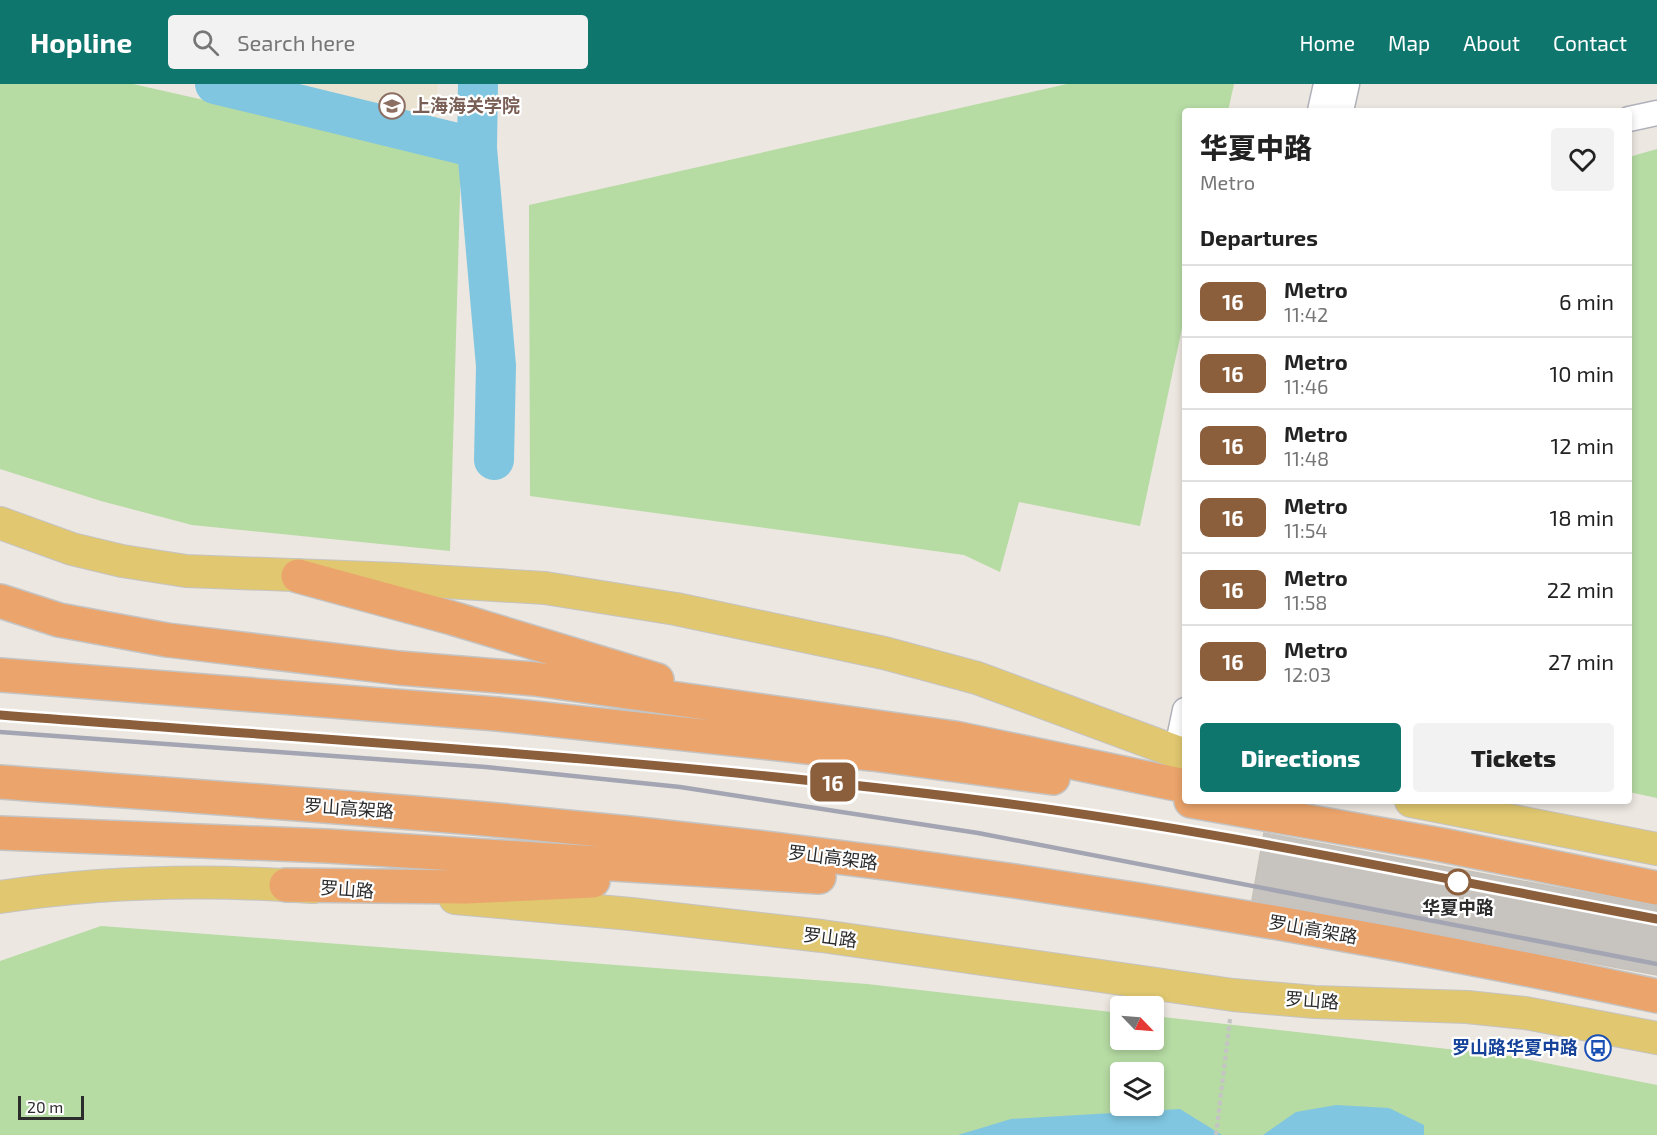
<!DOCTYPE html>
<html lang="en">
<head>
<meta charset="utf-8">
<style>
	body { margin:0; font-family:"Exo 2","Noto Sans SC",sans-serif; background:#f2f2f2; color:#222; height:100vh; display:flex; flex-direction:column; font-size:22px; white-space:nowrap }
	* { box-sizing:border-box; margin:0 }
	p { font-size:20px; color:#767676 }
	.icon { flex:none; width:33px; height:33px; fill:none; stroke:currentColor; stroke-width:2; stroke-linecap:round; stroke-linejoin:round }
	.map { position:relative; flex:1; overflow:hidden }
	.drawer { position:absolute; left:1182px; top:24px; width:450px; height:696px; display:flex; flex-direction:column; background:#fff; border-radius:6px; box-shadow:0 3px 9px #0003 }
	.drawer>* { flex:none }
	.badge { padding:0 12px; border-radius:9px; font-size:21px; line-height:39px }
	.needle { width:39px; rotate:115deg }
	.buttons { position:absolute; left:1110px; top:912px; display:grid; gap:12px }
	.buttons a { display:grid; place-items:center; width:54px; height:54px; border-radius:6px; background:#fff; box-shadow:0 3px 9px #0003; font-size:30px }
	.scale { position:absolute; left:18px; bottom:15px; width:66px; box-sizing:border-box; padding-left:6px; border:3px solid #2c2c2c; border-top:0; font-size:16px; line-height:21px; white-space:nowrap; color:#2c2c2c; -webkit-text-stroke:4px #fff; paint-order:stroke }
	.map>.badge { position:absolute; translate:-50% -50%; box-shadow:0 0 0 3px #fff }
	h2 { padding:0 18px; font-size:22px; line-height:54px }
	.round { display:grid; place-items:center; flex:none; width:63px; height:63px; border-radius:6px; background:#f2f2f2 }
	.headline { display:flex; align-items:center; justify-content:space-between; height:102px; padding:0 18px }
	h1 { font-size:28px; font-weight:800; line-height:45px }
	.cta { display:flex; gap:12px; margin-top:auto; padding:12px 18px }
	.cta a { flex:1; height:69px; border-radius:6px; background:#0f766e; color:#fff; font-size:24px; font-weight:800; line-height:69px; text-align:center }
	.cta a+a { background:#f2f2f2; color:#222 }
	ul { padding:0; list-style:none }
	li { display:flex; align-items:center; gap:18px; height:72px; padding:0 18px; border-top:2px solid #e0e0e0 }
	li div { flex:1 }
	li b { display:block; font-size:22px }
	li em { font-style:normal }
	li .badge { min-width:66px; font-weight:700; text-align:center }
	header { display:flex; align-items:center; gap:36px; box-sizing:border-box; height:84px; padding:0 30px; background:#0f766e; color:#fff }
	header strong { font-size:28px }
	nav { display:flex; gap:33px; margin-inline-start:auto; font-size:21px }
	.search { width:420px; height:54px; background:#f2f2f2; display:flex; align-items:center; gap:15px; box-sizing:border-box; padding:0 21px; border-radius:6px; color:#767676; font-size:22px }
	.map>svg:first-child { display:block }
</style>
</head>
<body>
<header>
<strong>Hopline</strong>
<div class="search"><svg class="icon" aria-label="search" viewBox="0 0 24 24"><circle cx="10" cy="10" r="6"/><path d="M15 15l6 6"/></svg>Search here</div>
<nav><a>Home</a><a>Map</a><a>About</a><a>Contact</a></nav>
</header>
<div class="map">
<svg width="1657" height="1051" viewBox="0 0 1657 1051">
	<rect width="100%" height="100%" fill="#ece7e0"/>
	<!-- education -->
	<path fill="#ebe3d1" d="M257 0H438L436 44Z"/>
	<!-- green -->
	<path fill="#b6dba3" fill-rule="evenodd" d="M0 0H133L461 74 450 467 192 441 101 417 0 385Z
		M1067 0H1234L1228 27H1185V230L1140 442 1019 418 1000 488 964 471 530 412 529 121Z
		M1657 65V714L1629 708V73Z
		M101 842 867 900 1120 929V956H1154V932L1510 972 1657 1001V1051H0V877ZM1120 988H1154V1022H1120Z"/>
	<!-- water -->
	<path fill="#80c6e1" d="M1336 1021 1389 1024 1424 1041V1051H1263L1296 1028Z
		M1180 1025 1222 1051H958L1011 1035Z"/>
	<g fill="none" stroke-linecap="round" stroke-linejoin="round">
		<!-- river -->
		<path stroke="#80c6e1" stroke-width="40" d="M215 0 477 64
			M478 0 477 64 496 282 494 376"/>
	</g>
	<!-- building -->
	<path fill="#c7c3bf" stroke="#c7c2b9" stroke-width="1.5" d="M1264 749 1657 822V891L1252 816Z"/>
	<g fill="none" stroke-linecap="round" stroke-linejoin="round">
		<!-- minor casing -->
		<g stroke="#b0b2ba" stroke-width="27">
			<path id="minor" d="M1320 27 1326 0
				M1341 27 1347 0
				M1629 35 1657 29
				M1176 669 1185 626"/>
		</g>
		<!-- major casing -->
		<g stroke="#c4c4c4" stroke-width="34">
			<path id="major" d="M0 439 72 465 122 477 186 487 397 495 545 504 676 525 884 569 977 594 1185 671
				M1411 717 1657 765
				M0 813C105 797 208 795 313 803
				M455 814 631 830 822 852 1233 911 1315 918 1467 923 1525 929 1657 954"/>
		</g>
		<!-- highway casing -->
		<g stroke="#c4c4c4" stroke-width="36">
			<path id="highway" d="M298 492 452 534 657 596
				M0 517 59 536 167 556 399 584 535 595 955 654 1185 702
				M0 591 497 630 872 670 1053 694
				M0 698C162 710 324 721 486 735 879 770 1271 830 1657 912
				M1191 717 1442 761 1657 804
				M0 749 327 762 819 793
				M286 801 466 803 593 797"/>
		</g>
		<!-- path -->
		<path stroke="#c4c4c4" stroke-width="4" stroke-dasharray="4.5 3" stroke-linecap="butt" d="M1216 1051 1230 935"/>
		<!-- minor -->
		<use href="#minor" stroke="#fff" stroke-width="24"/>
		<!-- major -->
		<use href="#major" stroke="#e0c770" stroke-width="32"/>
		<!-- highway -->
		<use href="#highway" stroke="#eba46b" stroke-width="33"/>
		<!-- rail -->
		<path stroke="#a3a5b3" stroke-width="4.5" d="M0 631C327 655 654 674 979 716 1207 744 1432 793 1657 836
			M0 648 486 683 680 703 978 749 1657 880"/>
	</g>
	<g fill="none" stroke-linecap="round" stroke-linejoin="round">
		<!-- line casing -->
		<g stroke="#fff" stroke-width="14">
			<path id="line" d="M0 631C327 656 654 675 979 716 1207 744 1432 793 1657 835"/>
		</g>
		<!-- line -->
		<use href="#line" stroke="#8b5e3c" stroke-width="9"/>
	</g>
	<!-- icons -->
	<defs>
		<g id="university-ring" transform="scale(1.35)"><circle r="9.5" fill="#fff" stroke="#8d6e63" stroke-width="1.5"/><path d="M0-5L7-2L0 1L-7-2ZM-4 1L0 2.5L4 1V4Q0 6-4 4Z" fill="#8d6e63"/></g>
		<g id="bus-ring" transform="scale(1.35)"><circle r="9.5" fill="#fff" stroke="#1a4fb4" stroke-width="1.5"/><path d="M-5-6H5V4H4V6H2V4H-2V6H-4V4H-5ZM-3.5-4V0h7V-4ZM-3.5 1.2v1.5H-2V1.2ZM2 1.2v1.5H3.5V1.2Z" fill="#1a4fb4"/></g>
	</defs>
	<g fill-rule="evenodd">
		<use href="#university-ring" x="392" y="22"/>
		<use href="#bus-ring" x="1598" y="964"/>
	</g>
	<!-- markers -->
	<circle fill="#fff" stroke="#8b5e3c" stroke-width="3" cx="1458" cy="798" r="12"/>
	<g text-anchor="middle" stroke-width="4.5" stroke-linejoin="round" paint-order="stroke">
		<!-- education labels -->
		<g font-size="18" font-weight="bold" fill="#785e54" stroke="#fff" text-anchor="start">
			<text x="412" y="28">上海海关学院</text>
		</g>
		<!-- street labels -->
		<g font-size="18" fill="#2c2c2c" stroke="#fff">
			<text transform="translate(349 725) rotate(4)" y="6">罗山高架路</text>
			<text transform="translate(833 774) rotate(7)" y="6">罗山高架路</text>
			<text transform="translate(347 806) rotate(4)" y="6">罗山路</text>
			<text transform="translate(1313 846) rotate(10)" y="6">罗山高架路</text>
			<text transform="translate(830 854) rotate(7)" y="6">罗山路</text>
			<text transform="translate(1312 917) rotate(4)" y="6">罗山路</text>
		</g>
		<!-- stop labels -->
		<g font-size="18" font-weight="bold" fill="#2c2c2c" stroke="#fff">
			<text x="1458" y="830">华夏中路</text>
		</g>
		<!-- transit labels -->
		<g font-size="18" font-weight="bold" fill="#164399" stroke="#fff" text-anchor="end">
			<text x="1578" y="970">罗山路华夏中路</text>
		</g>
	</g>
</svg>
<div class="buttons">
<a><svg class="needle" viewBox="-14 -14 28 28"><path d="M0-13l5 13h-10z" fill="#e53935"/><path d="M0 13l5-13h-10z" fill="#767676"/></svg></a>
<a><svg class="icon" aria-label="layers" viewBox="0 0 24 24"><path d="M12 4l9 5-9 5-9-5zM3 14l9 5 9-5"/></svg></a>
</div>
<div class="scale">20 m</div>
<b class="badge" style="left:833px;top:698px;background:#8b5e3c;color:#fff">16</b>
<section class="drawer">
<div class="headline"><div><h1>华夏中路</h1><p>Metro</p></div><a class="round"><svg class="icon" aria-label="heart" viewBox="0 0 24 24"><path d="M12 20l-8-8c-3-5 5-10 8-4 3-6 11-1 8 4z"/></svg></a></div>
<h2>Departures</h2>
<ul>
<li><span class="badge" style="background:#8b5e3c;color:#fff">16</span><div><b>Metro</b><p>11:42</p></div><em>6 min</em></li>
<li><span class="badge" style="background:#8b5e3c;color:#fff">16</span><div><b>Metro</b><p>11:46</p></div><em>10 min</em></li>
<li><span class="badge" style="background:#8b5e3c;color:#fff">16</span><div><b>Metro</b><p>11:48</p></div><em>12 min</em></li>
<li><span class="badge" style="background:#8b5e3c;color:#fff">16</span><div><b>Metro</b><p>11:54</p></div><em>18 min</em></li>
<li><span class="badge" style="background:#8b5e3c;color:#fff">16</span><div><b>Metro</b><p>11:58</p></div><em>22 min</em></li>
<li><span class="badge" style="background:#8b5e3c;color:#fff">16</span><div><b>Metro</b><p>12:03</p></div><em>27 min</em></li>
</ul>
<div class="cta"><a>Directions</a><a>Tickets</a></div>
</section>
</div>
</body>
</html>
